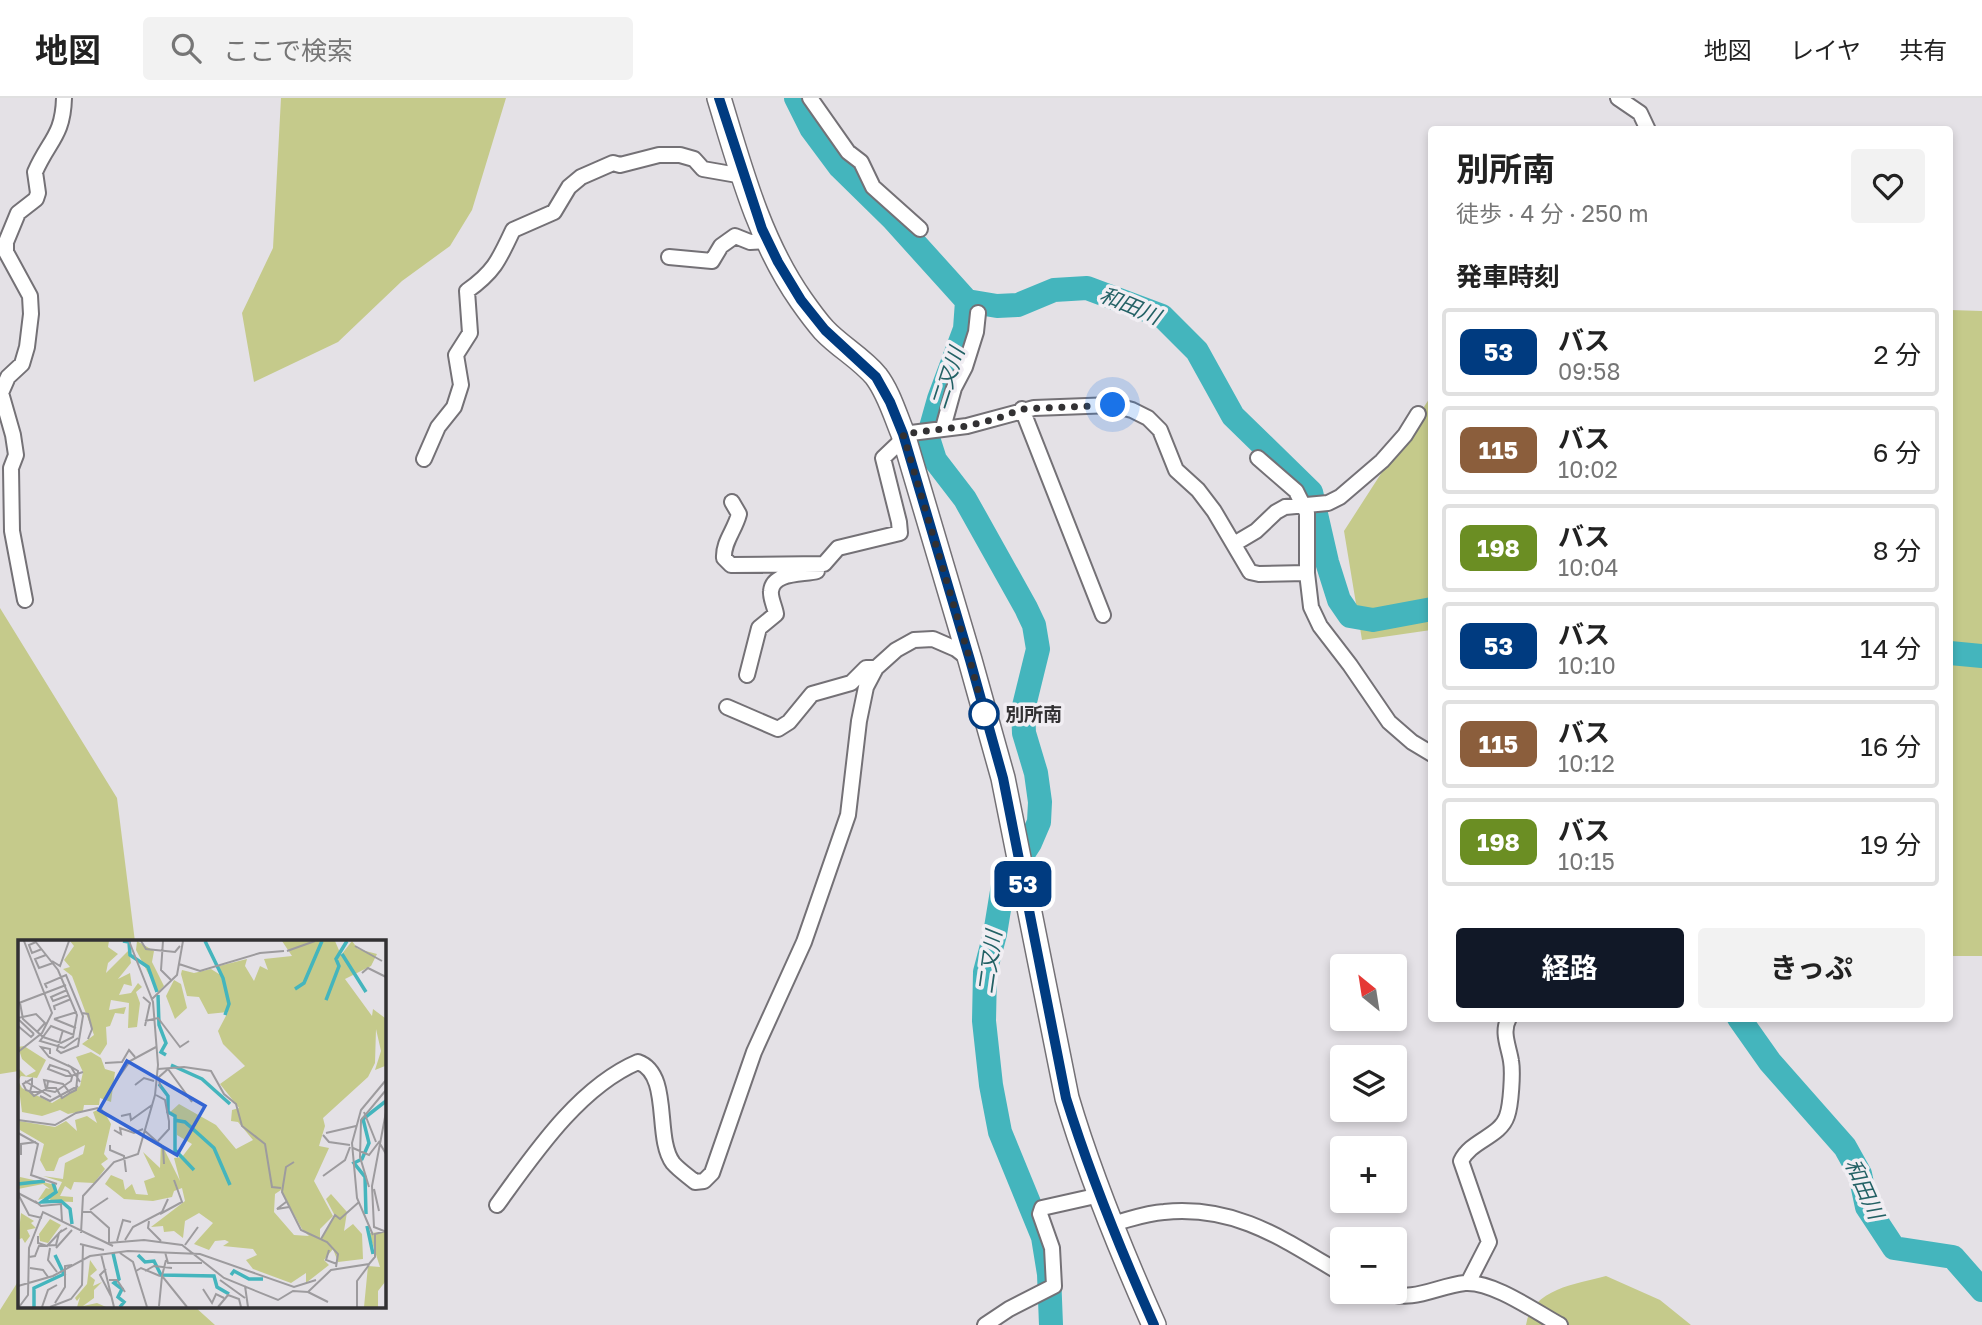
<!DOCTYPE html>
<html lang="ja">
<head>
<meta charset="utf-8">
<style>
	body { margin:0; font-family:"Golos Text","Noto Sans JP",sans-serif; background:#f2f2f2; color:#222; height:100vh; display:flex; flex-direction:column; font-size:26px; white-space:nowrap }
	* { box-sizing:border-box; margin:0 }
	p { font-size:23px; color:#767676 }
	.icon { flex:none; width:38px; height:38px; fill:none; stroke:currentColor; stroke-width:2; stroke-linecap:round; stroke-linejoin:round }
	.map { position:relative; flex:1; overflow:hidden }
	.panel { position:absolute; left:1428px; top:28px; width:525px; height:896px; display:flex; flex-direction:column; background:#fff; border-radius:7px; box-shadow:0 4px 10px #0003 }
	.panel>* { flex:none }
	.badge { padding:0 14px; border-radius:10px; font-size:24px; line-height:46px }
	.needle { width:46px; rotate:330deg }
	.fabs { position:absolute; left:1330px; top:856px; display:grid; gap:14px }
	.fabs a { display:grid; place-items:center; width:77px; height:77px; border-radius:7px; background:#fff; box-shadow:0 4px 10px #0003; font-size:35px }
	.you { position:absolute; width:35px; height:35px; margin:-18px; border:5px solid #fff; border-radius:50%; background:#1a73e8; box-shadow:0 0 0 10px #1a73e833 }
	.map>.badge { position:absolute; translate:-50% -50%; box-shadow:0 0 0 4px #fff }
	h2 { padding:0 28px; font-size:26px; line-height:63px }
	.round { display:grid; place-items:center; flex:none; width:74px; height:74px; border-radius:7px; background:#f2f2f2 }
	.summary { display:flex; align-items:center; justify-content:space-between; height:119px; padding:0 28px }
	h1 { font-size:33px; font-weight:700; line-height:52px }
	.cta { display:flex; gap:14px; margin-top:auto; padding:14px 28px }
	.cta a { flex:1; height:80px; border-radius:7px; background:#111827; color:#fff; font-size:28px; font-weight:700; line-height:80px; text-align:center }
	.cta a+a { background:#f2f2f2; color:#222 }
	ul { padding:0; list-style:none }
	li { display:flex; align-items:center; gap:21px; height:88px; margin:0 14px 10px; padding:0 14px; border:4px solid #e0e0e0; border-radius:7px }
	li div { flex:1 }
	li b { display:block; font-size:26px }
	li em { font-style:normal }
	li .badge { min-width:77px; font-weight:700; text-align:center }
	header { display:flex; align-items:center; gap:42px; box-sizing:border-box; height:98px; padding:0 35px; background:#fff; border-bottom:2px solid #e0e0e0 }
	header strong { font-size:33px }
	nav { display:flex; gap:38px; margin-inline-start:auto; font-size:24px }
	.search { width:490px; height:63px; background:#f2f2f2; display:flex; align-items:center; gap:18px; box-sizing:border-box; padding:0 24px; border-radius:7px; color:#767676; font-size:26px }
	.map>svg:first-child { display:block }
</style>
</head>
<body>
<header>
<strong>地図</strong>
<div class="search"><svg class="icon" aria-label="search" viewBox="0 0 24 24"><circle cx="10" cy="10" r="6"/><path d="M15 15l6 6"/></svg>ここで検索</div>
<nav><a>地図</a><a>レイヤ</a><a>共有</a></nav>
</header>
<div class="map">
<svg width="1982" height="1227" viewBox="0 0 1982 1227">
	<rect width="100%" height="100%" fill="#e4e1e6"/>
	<!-- green -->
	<path fill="#c5ca8b" d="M281 0H506L472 112 450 148 402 183 338 244 254 284 242 215 273 150Z
		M1950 212 1982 213V858H1950Z
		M1431 298V532L1362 542 1344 433Z
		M0 510 117 700 135 844H19V973L0 976Z
		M1606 1178 1660 1202 1691 1227H1526C1532 1191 1576 1186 1606 1178Z
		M19 1182V1208H194L215 1227H0V1212Z"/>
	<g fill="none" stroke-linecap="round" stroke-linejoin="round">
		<!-- river -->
		<path stroke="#44b5bd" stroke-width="24" d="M796 0 811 30 840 69 893 121 967 203 997 208 1018 207 1054 192 1087 190 1162 218 1197 253 1233 318 1311 394 1327 464 1339 502 1350 518 1373 522 1432 511
			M967 203 965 231 939 301 928 340 935 362 965 401 1026 510 1034 527 1038 551 1023 612 1024 635 1036 675 1040 704 1039 724 1030 745 1003 787 995 836 985 874 984 923 991 987 1000 1034 1043 1139 1049 1176 1051 1227
			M1950 555 1982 558
			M1739 920 1770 964 1845 1049 1860 1076 1867 1109 1894 1150 1953 1159 1982 1192"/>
		<!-- street casing -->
		<g stroke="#747176" stroke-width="18">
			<path id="street" d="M810 0 848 54 861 64 873 89 920 131
				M1618 0 1640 15 1648 32
				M669 159 712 163 721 148 735 138 750 144 768 143
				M1022 311 1103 517
				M943 330 954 290 965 269 976 234 978 215
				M903 336 967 328 1034 310 1113 307 1132 312 1148 320 1160 332 1176 372 1198 392 1214 413 1250 474 1259 476 1307 475
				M1258 360 1296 393 1307 415V475L1311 509 1320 528 1350 567 1389 624 1412 644 1432 656
				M424 361 438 329 454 309 461 287 456 257 470 235 467 193C494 174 499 162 513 132L554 114 569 89 581 79 613 65 620 67 659 57H680L694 61 703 71 743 78
				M732 404 739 416C735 432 723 444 724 460L731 467 824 466 838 450 900 435 899 424 883 360 904 340
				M1234 446 1256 433 1276 414 1285 409 1328 405 1340 399 1382 363 1405 337 1418 316
				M25 502 12 433 11 370 16 357 13 337 1 295 8 279 22 266 27 249 31 216 30 198 6 154V144L18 115 36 101 38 95 35 74C49 42 63 38 64 0
				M747 577 759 530 776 516C775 509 770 500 771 493 773 473 805 477 817 473
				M727 609 778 631 789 624 812 596 851 585 866 570H876
				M497 1107C534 1056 579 989 638 964 672 976 654 1040 673 1065 679 1072 688 1078 695 1084L704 1083 712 1075 754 954 804 844 848 717 859 623 866 589 876 570 896 552 914 542 933 541 956 551 969 561
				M1111 1126C1128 1122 1146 1115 1164 1114 1236 1107 1283 1141 1342 1176
				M1468 1185 1489 1144 1461 1063C1471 1042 1500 1039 1507 1018 1511 1007 1513 974 1511 963 1509 949 1501 934 1509 920
				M1385 1194C1413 1205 1437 1188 1465 1185 1493 1183 1536 1214 1560 1227
				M985 1227 1009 1211 1054 1188 1052 1150 1040 1116 1042 1110 1100 1097"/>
		</g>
		<!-- primary casing -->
		<g stroke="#747176" stroke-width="26">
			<path id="primary" d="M719 0C740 69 759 142 801 202 808 212 816 223 824 232 840 249 861 260 876 278 889 295 895 317 903 336L970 562 1003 680 1067 1000C1090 1078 1121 1153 1154 1227"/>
		</g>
		<!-- street -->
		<use href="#street" stroke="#fff" stroke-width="14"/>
		<!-- primary -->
		<use href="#primary" stroke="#fff" stroke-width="23"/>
	</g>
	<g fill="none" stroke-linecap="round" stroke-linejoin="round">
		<!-- line casing -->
		<g stroke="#fff" stroke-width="16">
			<path id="line" d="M719 0 762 131 778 164 801 202 825 232 876 279 890 304 903 336 970 562 1003 680 1066 1000C1090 1077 1121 1153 1154 1227"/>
		</g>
		<!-- line -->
		<use href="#line" stroke="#003b80" stroke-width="10"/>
		<!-- walk -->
		<path stroke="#323133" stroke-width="7" stroke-dasharray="0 12.6" d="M984 616 970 562 903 336 967 328 996 321 1022 311 1113 307"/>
	</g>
	<!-- markers -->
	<circle fill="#fff" stroke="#003b80" stroke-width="3.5" cx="984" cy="616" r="14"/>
	<g text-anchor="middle" stroke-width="7" stroke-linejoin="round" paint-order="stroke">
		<!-- stop labels -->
		<g font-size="19" font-weight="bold" fill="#323133" stroke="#f1eef3" text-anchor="start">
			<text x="1005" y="623">別所南</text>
		</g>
		<!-- water labels -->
		<g font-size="21" font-style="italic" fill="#236165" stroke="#f1eef3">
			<text transform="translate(1130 208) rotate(23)" y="7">和田川</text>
			<text transform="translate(948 280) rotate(-72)" y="7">二又川</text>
			<text transform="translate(990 864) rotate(-82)" y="7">二又川</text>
			<text transform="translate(1864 1091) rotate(66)" y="7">和田川</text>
		</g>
	</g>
	<!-- overview -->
	<g transform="translate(18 842)">
		<rect width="368" height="368" fill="#e4e1e6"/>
		<path d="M52 1H91L90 7 100 14 90 23 88 33 111 10 113 23 100 39 112 33 114 46 106 44 101 55 113 53 120 43 124 47 118 52 122 63 119 87 110 88 111 63 93 60 91 70 108 67 106 74 97 73 92 86 88 87 89 104 82 115 64 104 76 95 54 36 45 29 52 27 46 20 56 6ZM119 1 136 11 134 22 146 46 140 52 118 10ZM264 1H317L323 15 334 1 340 9 359 14 353 26 327 39 354 76 355 69 367 78V126L357 130 363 111 358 89 357 123 350 137 305 178 307 186 301 206 311 208 296 241 315 276 302 289V300L317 276 308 259 313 254 329 272 326 291 335 284 344 294 345 319 320 322 315 309 306 320 311 325 288 343V333L273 343 235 329 228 320 239 315 235 309 205 306 211 302 207 300 197 301 191 310 176 304 195 283 181 273 167 281 165 298 156 291 146 292 145 286 133 287 167 261 164 248 156 251 154 257 135 261 106 259 87 244 93 235 105 240 107 250 114 244 118 254 130 255 126 241 137 237 125 212 142 228 143 203 162 241 156 218 164 217 174 204 159 195 158 177 150 174 161 164 198 185 218 209 235 200 220 182 213 181 214 170 221 168 202 144 227 126 205 104 200 91 210 72 190 74 181 57 169 56 163 34 164 30 176 33 193 29 201 34V26L229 19 227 26 236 41 242 26 250 30 246 19 274 16ZM263 250 284 289 291 296 276 295 256 272 257 254ZM156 40 163 44 169 68 157 79 148 56ZM6 106 28 120 19 138 3 136 0 141V128L8 136 18 131 4 119 0 107ZM73 112 83 118 87 129 97 132 93 162 82 158 81 165H66L65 171 50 174 42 170 24 176 4 172 0 141 4 148 34 163 62 146 65 132 58 117ZM84 168 93 184 86 214 90 219 83 224 87 229 76 243 56 242 53 250 47 246 42 256 55 257V262L33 261 31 257 20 260 28 248 32 249 25 244 0 249 2 237 38 245 39 252 44 242 25 236 45 239 47 223 65 214 67 205 41 218 36 231H28L22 220 26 204 2 190 1 181 37 187 48 181 59 191 57 180 69 176 79 183 75 172ZM3 273 16 281 13 283 18 288 9 290 12 296 7 303 4 298 0 300ZM32 279 43 285 30 303 22 301 21 294ZM367 292V342L360 351V367H346L350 326 362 327 351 293ZM72 320 79 330 72 336 77 340 75 346 84 342 76 350V358L65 366 79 363 88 367H59L62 357 59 361 57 358 69 344Z" fill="#c5ca8b" fill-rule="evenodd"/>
		<path fill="none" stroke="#44b5bd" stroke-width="3.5" d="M105 1 111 2 112 15 130 27 139 52M187 1 205 38 211 64 207 75M324 14 348 52M277 49 286 43 304 1M140 55 141 85 148 103 143 112 148 115M308 60 321 26 318 19 329 1M153 125 184 139 212 164M141 144 150 156V172L157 176V210L176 230M156 180 167 182 196 208 212 245M35 243 38 252 24 262 43 261 52 269 54 284M0 244 27 241M348 274 347 237 336 223 344 219 351 203 345 179 368 161M349 286 355 314M95 313 101 339 96 343 104 349 100 357 106 362 102 367M120 315 127 322 136 321 143 335 196 336 199 347 211 354M213 335 216 331 231 339H245M16 367V348L46 334 37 315"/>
		<path fill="none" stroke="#9d9b9e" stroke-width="2" d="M123 1 128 9 157 12 162 6M145 1 143 30 153 40M18 2 11 5 14 13 24 9M337 6 364 21M269 11 297 1M28 15 17 19 21 28 35 23M34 21 42 26 51 1M161 24 182 31 242 13 266 11M344 33 350 28 368 37M29 48 27 44 48 35 65 76 60 106 43 113 39 110 45 90M49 50 33 57 35 61 51 55M125 57 132 63 127 86M134 59 159 35 165 1M1 63 48 45M2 63 5 79 25 97 43 103 55 97 59 75 40 30 17 1M37 70 36 66 53 59M64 73 70 74 74 89 70 99M0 78 18 74 27 83 19 92M0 79 16 94M36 79 58 88M36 79 59 72M127 81 140 78 162 107 171 101M0 86 13 97 16 94M56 95 33 86 22 101 46 108 60 98M0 112 24 93 34 73 6 1M32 114V109L23 107 31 117 53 127 62 142M87 123 104 122 111 110 117 117M140 129 166 127 193 131 206 154 218 164 224 186 247 204 254 247 263 248M7 141 33 157M30 141 29 148H38L44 158 52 153M98 141 112 121 138 107M117 145 126 138 136 141M142 147 141 137 150 129 174 162M27 150 37 152 53 141 54 137V136H53V135L50 131 32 125 30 129 48 136H53L65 132M22 152H12L11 151 8 150 5 144 14 139V145L13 148 12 152 16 156 28 149 26 140 45 144 52 153 58 150 60 131 50 125M138 155 147 160 151 181V189L140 201M22 156 32 161 60 146M346 172 358 202M103 176 112 174 113 180 134 165M0 180 37 185 58 173 80 168M96 190 103 194 102 188 116 193 125 189M127 191 145 207 146 224M0 193 20 204 13 235 39 244M308 193 338 186M305 195 311 202 332 205M92 205V210L106 216 108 232M335 208 351 215 361 202 368 214M3 215V204L18 202M276 222 268 227 264 252 283 290 309 302 320 314 318 327M305 236 327 220 332 207M351 247 342 217 343 180 368 150M356 249 361 271M0 253 19 263M0 254 11 275 24 278M17 261 23 266 43 264 44 281M268 262 259 269 271 267M72 270 90 258M65 272H73L91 288V302M142 274 164 262 156 240M131 281 130 288 143 301M366 291 356 287 354 246 368 172M63 293 65 256 96 222 120 214 137 155 140 125 135 62 111 1M355 295 339 258 334 203 343 170 368 140M20 296V303L29 306 44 290M303 299 317 275 322 279 341 262M107 300 115 287 144 272 150 259M99 301 105 280 113 282M90 303 126 300 164 305 206 338 260 360 275 351 290 352 313 330 351 324 357 317V294L368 291M62 304 86 310M167 305 180 287M32 308 30 320 39 332M38 308 54 290M311 310 308 320 319 324M147 312 150 323H184M102 313 115 322 129 367M83 314 96 367M11 317 17 316 21 306 38 305 41 293 49 288M148 320 144 336 169 367M12 328 25 330 30 337M88 329 82 335 93 356M118 331 123 328 142 336M127 331 136 326 154 328M91 340H99L107 352M202 340 227 358M0 346 35 336 72 316 110 311 182 314 276 347 298 340M227 346 230 367M185 349 194 363 198 354 206 358M290 352 310 362M37 363 47 347V326L54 325M141 366 144 336M1 367 10 355 11 308 25 272 95 306M24 367 30 350 39 345M32 367 53 359 64 345 65 305M200 367 210 355 221 359 223 367M339 367V341L351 325"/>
		<path fill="#3364d3" fill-opacity="0.15" stroke="#3364d3" stroke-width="3.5" d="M109 121 187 166 159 215 81 170Z"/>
		<rect width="368" height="368" fill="none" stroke="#323133" stroke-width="3.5"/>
	</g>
</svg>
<div class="fabs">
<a><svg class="needle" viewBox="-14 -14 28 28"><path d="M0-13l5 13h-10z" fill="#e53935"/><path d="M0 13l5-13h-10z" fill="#767676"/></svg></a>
<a><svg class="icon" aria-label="layers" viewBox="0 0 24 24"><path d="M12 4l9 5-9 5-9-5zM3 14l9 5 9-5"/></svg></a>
<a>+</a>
<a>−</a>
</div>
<div class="you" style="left:1113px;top:307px"></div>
<b class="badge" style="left:1023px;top:786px;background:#003b80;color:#fff">53</b>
<section class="panel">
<div class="summary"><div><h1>別所南</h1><p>徒歩 · 4 分 · 250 m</p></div><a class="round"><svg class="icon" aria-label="heart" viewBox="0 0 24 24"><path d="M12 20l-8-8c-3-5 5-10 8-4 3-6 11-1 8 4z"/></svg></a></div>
<h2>発車時刻</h2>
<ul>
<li><span class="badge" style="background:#003b80;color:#fff">53</span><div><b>バス</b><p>09:58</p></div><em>2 分</em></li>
<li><span class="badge" style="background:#8b5e3c;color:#fff">115</span><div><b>バス</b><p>10:02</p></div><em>6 分</em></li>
<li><span class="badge" style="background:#6b8e23;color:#fff">198</span><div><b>バス</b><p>10:04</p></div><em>8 分</em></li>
<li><span class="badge" style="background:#003b80;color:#fff">53</span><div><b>バス</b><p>10:10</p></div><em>14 分</em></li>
<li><span class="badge" style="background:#8b5e3c;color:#fff">115</span><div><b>バス</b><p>10:12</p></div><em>16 分</em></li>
<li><span class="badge" style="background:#6b8e23;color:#fff">198</span><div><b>バス</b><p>10:15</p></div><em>19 分</em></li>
</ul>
<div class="cta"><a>経路</a><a>きっぷ</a></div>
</section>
</div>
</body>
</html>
